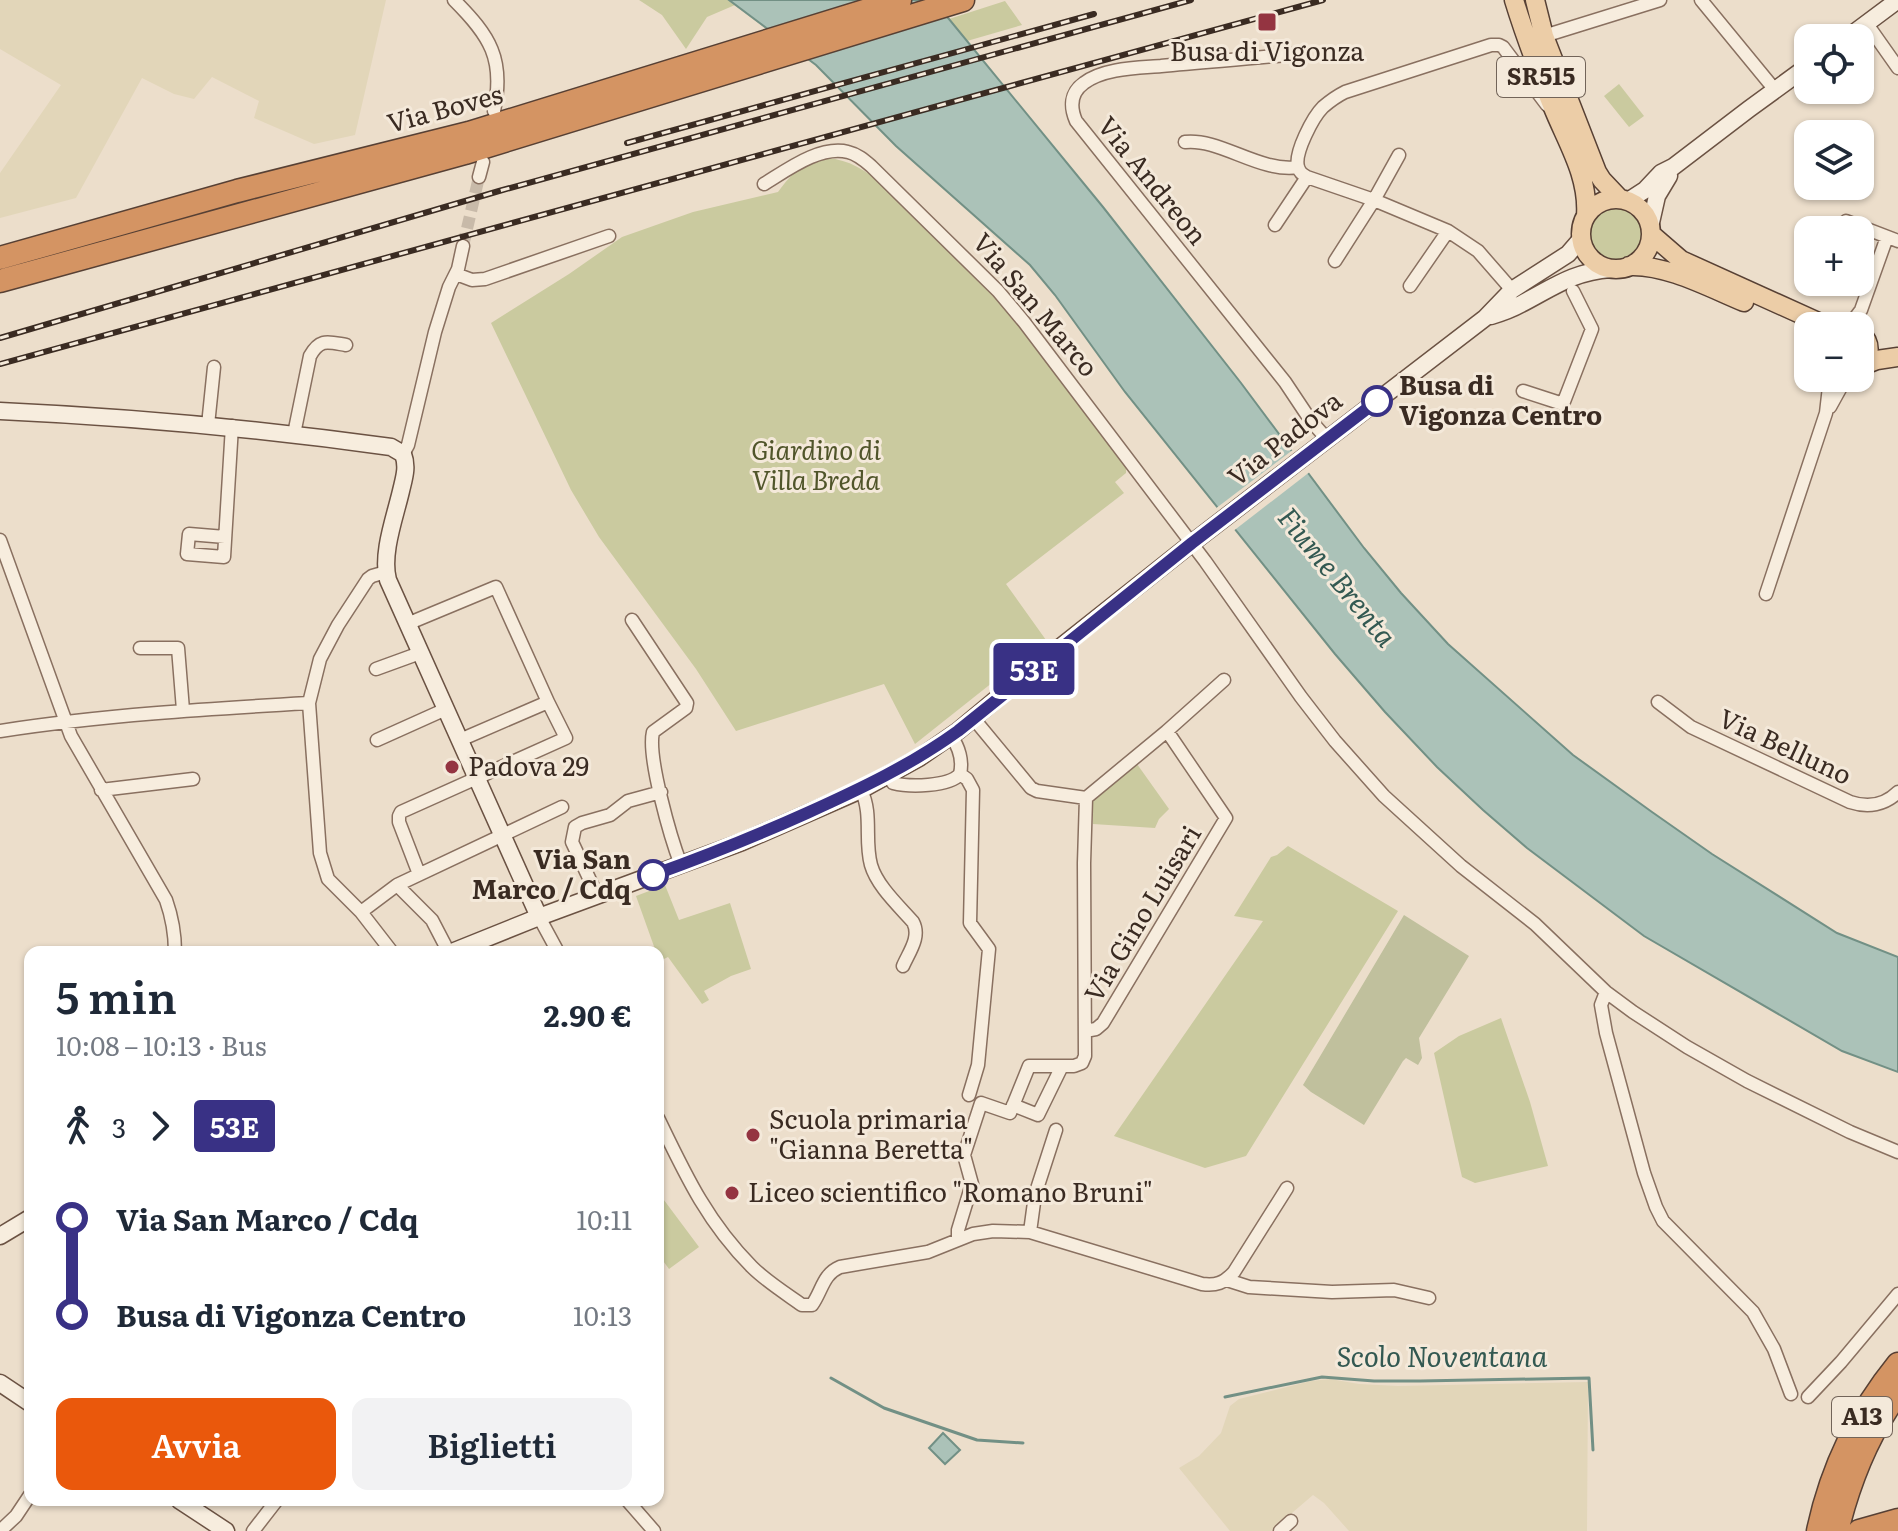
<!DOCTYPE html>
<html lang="it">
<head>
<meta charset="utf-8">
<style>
	body { margin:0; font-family:Literata,serif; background:#f2f2f3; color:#1f2937; height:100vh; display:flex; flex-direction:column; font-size:30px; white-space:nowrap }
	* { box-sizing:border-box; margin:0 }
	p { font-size:26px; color:#747a83 }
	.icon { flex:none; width:44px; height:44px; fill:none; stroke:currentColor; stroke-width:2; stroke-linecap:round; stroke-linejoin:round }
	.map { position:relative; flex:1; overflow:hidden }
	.panel { position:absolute; left:24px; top:946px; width:640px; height:560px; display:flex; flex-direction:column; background:#fff; border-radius:16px; box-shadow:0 2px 6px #0004 }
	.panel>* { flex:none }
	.badge { padding:0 16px; border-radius:6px; font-size:28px; line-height:52px }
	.fabs { position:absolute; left:1794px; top:24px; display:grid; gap:16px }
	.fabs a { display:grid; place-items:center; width:80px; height:80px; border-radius:16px; background:#fff; box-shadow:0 2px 6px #0004; font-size:40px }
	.map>.badge { position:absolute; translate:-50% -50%; box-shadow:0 0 0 4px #fff }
	.legs { display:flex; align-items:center; gap:12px; height:88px; padding:0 32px; font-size:26px }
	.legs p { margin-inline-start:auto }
	.summary { display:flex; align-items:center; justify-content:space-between; height:136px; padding:0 32px }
	h1 { font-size:44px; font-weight:600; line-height:60px }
	.cta { display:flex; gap:16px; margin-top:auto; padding:16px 32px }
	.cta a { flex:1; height:92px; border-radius:16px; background:#ea580c; color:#fff; font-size:32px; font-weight:600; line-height:92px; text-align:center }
	.cta a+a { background:#f2f2f3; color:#1f2937 }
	ul { padding:0 32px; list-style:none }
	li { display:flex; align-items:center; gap:28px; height:96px; font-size:30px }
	li i { display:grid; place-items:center; width:12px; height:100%; margin:0 10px; background:currentColor }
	li i::after { content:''; width:20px; height:20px; margin:-10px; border:6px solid; border-radius:50%; background:#fff }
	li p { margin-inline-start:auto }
	li:first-child i { background:linear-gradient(#0000 50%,currentColor 0) }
	li:last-child i { background:linear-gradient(currentColor 50%,#0000 0) }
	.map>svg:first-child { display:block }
</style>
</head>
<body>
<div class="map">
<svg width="1898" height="1531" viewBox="0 0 1898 1531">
	<rect width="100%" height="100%" fill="#ecdecb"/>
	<!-- farmland -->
	<path fill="#e2d6b9" d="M0 0H386L355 135 314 144 254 118 259 101 212 77 194 99 174 94 142 78 76 198 0 218V173L61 85 0 49Z
		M1330 1379 1359 1384 1398 1386 1588 1382 1587 1531H1349L1324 1503 1313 1495 1271 1531H1230L1179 1468 1199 1456 1221 1433 1230 1406 1239 1399 1311 1381Z"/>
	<!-- green -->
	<path fill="#caca9f" d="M639 0H729L735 5 707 17 686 49 662 15Z
		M1005 1 1022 25 967 41 949 19Z
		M1619 84 1644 116 1629 127 1604 96Z
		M827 158C850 160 864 170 882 183L998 298 1126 467V473L1115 482 1124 493 1006 584 1046 640 915 744 884 684 736 731 696 669 599 537 571 490 491 323 569 274 622 237 693 212 778 192C794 171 800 164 827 158Z
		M1588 232a29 29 0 1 1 58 0a29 29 0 1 1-58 0Z
		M1137 764 1169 809 1159 819 1155 828 1093 824V801Z
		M1288 846 1398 911 1246 1156 1205 1168 1114 1136 1263 921 1234 916 1271 857 1277 855Z
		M665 885 679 920 730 903 751 969 731 976 704 991 709 1000 702 1004 668 957 660 961 658 952H656L636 896Z
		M1501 1018 1530 1102 1548 1166 1475 1183 1462 1177 1434 1053 1459 1036Z
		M658 1192 699 1247 669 1269 658 1254Z"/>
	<!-- cemetery -->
	<path fill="#c0c09d" d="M1404 915 1469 956 1419 1038 1422 1058 1418 1065 1406 1058 1403 1061 1364 1125 1311 1092 1303 1085Z"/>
	<!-- water -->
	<path fill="#abc2b8" stroke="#729085" stroke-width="2" d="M729 0H929L949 19 1103 207 1241 383 1364 548 1401 593 1448 644 1573 755 1652 812 1712 854 1837 933 1898 957V1072L1842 1051 1644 936 1527 848 1483 810 1437 767 1385 712 1335 654 1125 392 1055 295 1030 265 896 146 816 65Z
		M943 1433 960 1450 945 1464 929 1448Z"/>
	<!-- pier -->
	<path fill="#ecdecb" d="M1294 449 1311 471 1232 532 1215 509Z"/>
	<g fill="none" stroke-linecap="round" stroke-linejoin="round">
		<!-- stream -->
		<path stroke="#729085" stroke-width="3" d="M831 1378 884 1408 977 1440 1023 1443
			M1225 1397 1322 1377 1374 1381H1420L1589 1378 1593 1450"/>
		<!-- street-tunnel -->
		<path stroke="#c8baa9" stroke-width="12" stroke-dasharray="12 6" stroke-linecap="butt" d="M463 246 479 177"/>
		<!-- street casing -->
		<g stroke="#897060" stroke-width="15">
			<path id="street" d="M454 0C490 36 505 59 494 111
				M1701 0 1775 90
				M1867 24 1898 68
				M1544 36 1660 0
				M1302 53C1256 59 1208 61 1161 66 1137 68 1104 68 1084 83 1070 93 1070 107 1076 121L1285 382 1311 421 1327 439
				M1185 142C1220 138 1260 173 1298 167
				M479 177 483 162
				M764 184C787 170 820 145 848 152 857 154 864 160 871 166L998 291 1024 322 1205 561 1301 697 1335 741 1384 796 1461 866 1535 924 1606 992 1633 1012 1687 1047 1747 1081 1850 1132 1898 1152
				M1846 221 1898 241
				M1275 225 1307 177
				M1335 261 1374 200 1399 155
				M456 274 472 280 485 279 609 236
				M1410 286 1448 231
				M1512 290 1478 251 1448 231 1374 200 1307 177C1302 174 1300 173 1298 167 1294 153 1313 117 1323 107 1330 101 1337 96 1345 92L1491 45H1499L1503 47 1547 105
				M1849 326 1861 310 1887 237
				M1523 391 1563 404 1592 329 1573 291
				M1830 407 1846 378
				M208 425 214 367
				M294 434 310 356C320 338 328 342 346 345
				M403 454 408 445 435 332 449 287 458 269 463 246
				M225 537 189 534 187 554 224 557 232 426
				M0 540 71 736 166 900C172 917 175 933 175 952
				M386 572 372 576 368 579 338 625 320 659 309 703 320 853 328 879 361 912 392 952
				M1766 594 1826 413 1830 378
				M632 620 687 703 686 708 653 732C647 757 671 839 681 865
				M407 624 496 587 548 702 460 740
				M140 648H178L183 710
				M376 669 420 653
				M1658 702 1691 727 1850 802C1868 808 1885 805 1898 792
				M0 731C103 715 206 709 309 703
				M1167 731 1224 680
				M951 736C959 747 963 761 960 774L967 779 973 790 970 923 989 949 978 1065 969 1095
				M377 740 446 709
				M888 775 893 783C909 787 949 787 960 774
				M101 790 193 779
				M861 790C873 814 864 840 871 865 877 886 899 906 913 922 921 937 909 952 903 966
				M419 874 399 822V816L401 812 566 738 548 702
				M397 885 562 807
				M597 895 572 842 575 827 582 823 610 815 628 801 661 792
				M361 912 397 885 432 920 445 945
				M539 917 558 952
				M1606 992 1601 1005 1606 1033 1644 1173 1656 1207 1663 1221 1753 1312 1774 1349 1791 1394
				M1085 1031 1096 1029 1103 1023 1226 818 1167 731 1086 798
				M1013 1105 1038 1115 1062 1066
				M658 1118C685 1174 707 1222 752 1267 766 1281 785 1293 802 1305H812C822 1291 823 1274 840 1267L928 1252 973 1234 993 1231 1030 1232 1202 1284C1216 1286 1224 1283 1234 1272L1287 1188
				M1030 1232 1035 1195 1056 1130
				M958 1239V1230L972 1184 964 1155 981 1103 1010 1113 1029 1066H1074L1082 1063 1085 1056 1084 863 1086 798 1037 791 1031 788 974 719
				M1227 1280 1249 1287 1332 1292 1394 1290 1429 1298
				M1808 1397 1841 1362 1898 1294
				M627 1500 654 1531
				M0 1531 16 1516 30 1495
				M253 1531 277 1500
				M1280 1531 1291 1521"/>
		</g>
		<!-- secondary casing -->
		<g stroke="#6b5243" stroke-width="19">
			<path id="secondary" d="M1847 38 1898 0
				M1628 201 1645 190 1661 173 1673 167 1749 109 1808 66
				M1650 227 1657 196 1669 176
				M1491 316C1501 313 1512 309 1521 304 1554 287 1572 272 1611 269
				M0 411C131 417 261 429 391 447L403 454C408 467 404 478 401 491 395 517 381 554 388 580L539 917
				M452 952 539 917 742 842 861 790 919 758 958 731 1024 676 1192 543 1485 318 1512 290 1568 254 1581 239
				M0 1236 30 1218
				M0 1383 30 1403
				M179 1500 226 1531"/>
		</g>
		<!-- primary casing -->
		<g stroke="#574034" stroke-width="21">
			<path id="primary" d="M1514 0C1525 36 1538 70 1552 105 1566 141 1589 175 1586 216
				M1535 0 1544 36 1597 172 1602 180 1620 199
				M1581 234a35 35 0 1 1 70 0a35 35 0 1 1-70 0Z
				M1651 234 1681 260 1827 326
				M1629 266C1666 264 1710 288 1744 302
				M1860 332C1872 343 1871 356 1860 368
				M1862 366 1877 360 1898 357"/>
		</g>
		<!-- highway casing -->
		<g stroke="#574034" stroke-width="25">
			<path id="highway" d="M0 258 237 191 469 133 900 0
				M0 281 465 153 963 0
				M1818 1531C1831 1470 1859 1412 1898 1364
				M1837 1531C1849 1482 1868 1434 1898 1393
				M1859 1531 1898 1520"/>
		</g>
		<!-- street -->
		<use href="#street" stroke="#f7edde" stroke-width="12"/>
		<!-- secondary -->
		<use href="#secondary" stroke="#f7edde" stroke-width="16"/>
		<!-- primary -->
		<use href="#primary" stroke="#eccda7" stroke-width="18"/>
		<!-- highway -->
		<use href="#highway" stroke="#d49463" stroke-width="22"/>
		<!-- rail casing -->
		<g stroke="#3a2b22" stroke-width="6">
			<path id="rail" d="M627 143 1094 14
				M0 338 499 191 1191 0
				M0 364 1323 0"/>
		</g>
		<!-- rail -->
		<use href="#rail" stroke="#f4e9da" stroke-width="3" stroke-dasharray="9" stroke-linecap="butt"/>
	</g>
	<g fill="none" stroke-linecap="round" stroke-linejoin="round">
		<!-- line-1 casing -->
		<g stroke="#fff" stroke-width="18">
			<path id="line-1" d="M653 875C706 856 756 836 807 813 860 789 911 765 958 731L1192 543 1377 401"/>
		</g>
		<!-- line-1 -->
		<use href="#line-1" stroke="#393185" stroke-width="12"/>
	</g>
	<!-- markers -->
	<g fill="#943441" stroke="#f4e9da" stroke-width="3">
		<rect x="1257" y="12" width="20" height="20" rx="4"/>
		<circle cx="452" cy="767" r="8"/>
		<circle cx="753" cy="1135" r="8"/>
		<circle cx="732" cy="1193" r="8"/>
	</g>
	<g fill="#fff" stroke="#393185" stroke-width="4">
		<circle cx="1377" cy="401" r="14"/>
		<circle cx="653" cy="875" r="14"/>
	</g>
	<g text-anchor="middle" stroke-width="6" stroke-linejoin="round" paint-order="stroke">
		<!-- shield labels -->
		<g fill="#f4e9da" stroke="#726459" stroke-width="2">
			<rect x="1497" y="57" width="88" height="40" rx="6"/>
			<rect x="1832" y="1397" width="60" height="40" rx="6"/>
		</g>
		<g font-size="24" font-weight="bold" fill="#3a2b22">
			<text x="1541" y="85">SR515</text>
			<text x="1862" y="1425">A13</text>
		</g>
		<!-- poi labels -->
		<g font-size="26" fill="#3a2b22" stroke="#f4e9da" text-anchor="start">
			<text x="1267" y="61" text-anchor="middle">Busa di Vigonza</text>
			<text x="468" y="776">Padova 29</text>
			<text x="769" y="1129">Scuola primaria<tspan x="769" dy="30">"Gianna Beretta"</tspan></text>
			<text x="748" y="1202">Liceo scientifico "Romano Bruni"</text>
		</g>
		<!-- street labels -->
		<g font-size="26" fill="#3a2b22" stroke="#f4e9da">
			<text transform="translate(445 109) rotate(-15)" y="9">Via Boves</text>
			<text transform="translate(1152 181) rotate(51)" y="9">Via Andreon</text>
			<text transform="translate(1035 305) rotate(50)" y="9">Via San Marco</text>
			<text transform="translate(1285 439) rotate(-38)" y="9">Via Padova</text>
			<text transform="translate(1785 747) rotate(25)" y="9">Via Belluno</text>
			<text transform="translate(1143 914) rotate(-59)" y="9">Via Gino Luisari</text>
		</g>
		<!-- stop labels -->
		<g font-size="26" font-weight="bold" fill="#3a2b22" stroke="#f4e9da" text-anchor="start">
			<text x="1399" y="395">Busa di<tspan x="1399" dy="30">Vigonza Centro</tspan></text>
			<text x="631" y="869" text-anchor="end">Via San<tspan x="631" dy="30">Marco / Cdq</tspan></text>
		</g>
		<!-- park labels -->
		<g font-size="26" font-style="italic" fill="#50552a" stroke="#f4e9da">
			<text x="816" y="460">Giardino di<tspan x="816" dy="30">Villa Breda</tspan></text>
		</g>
		<!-- water labels -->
		<g font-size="28" font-style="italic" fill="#335952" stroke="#f4e9da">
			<text transform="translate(1337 577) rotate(51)" y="10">Fiume Brenta</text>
			<text x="1442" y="1367">Scolo Noventana</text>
		</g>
	</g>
</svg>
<div class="fabs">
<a><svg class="icon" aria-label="locate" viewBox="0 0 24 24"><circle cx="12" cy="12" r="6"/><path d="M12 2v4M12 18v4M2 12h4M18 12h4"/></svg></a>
<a><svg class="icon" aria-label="layers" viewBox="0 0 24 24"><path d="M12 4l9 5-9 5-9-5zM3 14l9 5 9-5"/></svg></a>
<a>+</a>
<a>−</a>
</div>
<b class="badge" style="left:1034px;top:669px;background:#393185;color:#fff">53E</b>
<section class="panel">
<div class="summary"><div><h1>5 min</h1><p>10:08 – 10:13 · Bus</p></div><b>2.90 €</b></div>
<div class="legs"><svg class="icon" aria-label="walk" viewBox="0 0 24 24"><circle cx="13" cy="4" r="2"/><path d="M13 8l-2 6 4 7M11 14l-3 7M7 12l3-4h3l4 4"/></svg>3<svg class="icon" aria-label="forward" viewBox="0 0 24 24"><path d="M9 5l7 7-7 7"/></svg><b class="badge" style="background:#393185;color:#fff">53E</b></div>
<ul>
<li><i style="color:#393185"></i><b>Via San Marco / Cdq</b><p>10:11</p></li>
<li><i style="color:#393185"></i><b>Busa di Vigonza Centro</b><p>10:13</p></li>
</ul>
<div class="cta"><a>Avvia</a><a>Biglietti</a></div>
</section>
</div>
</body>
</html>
